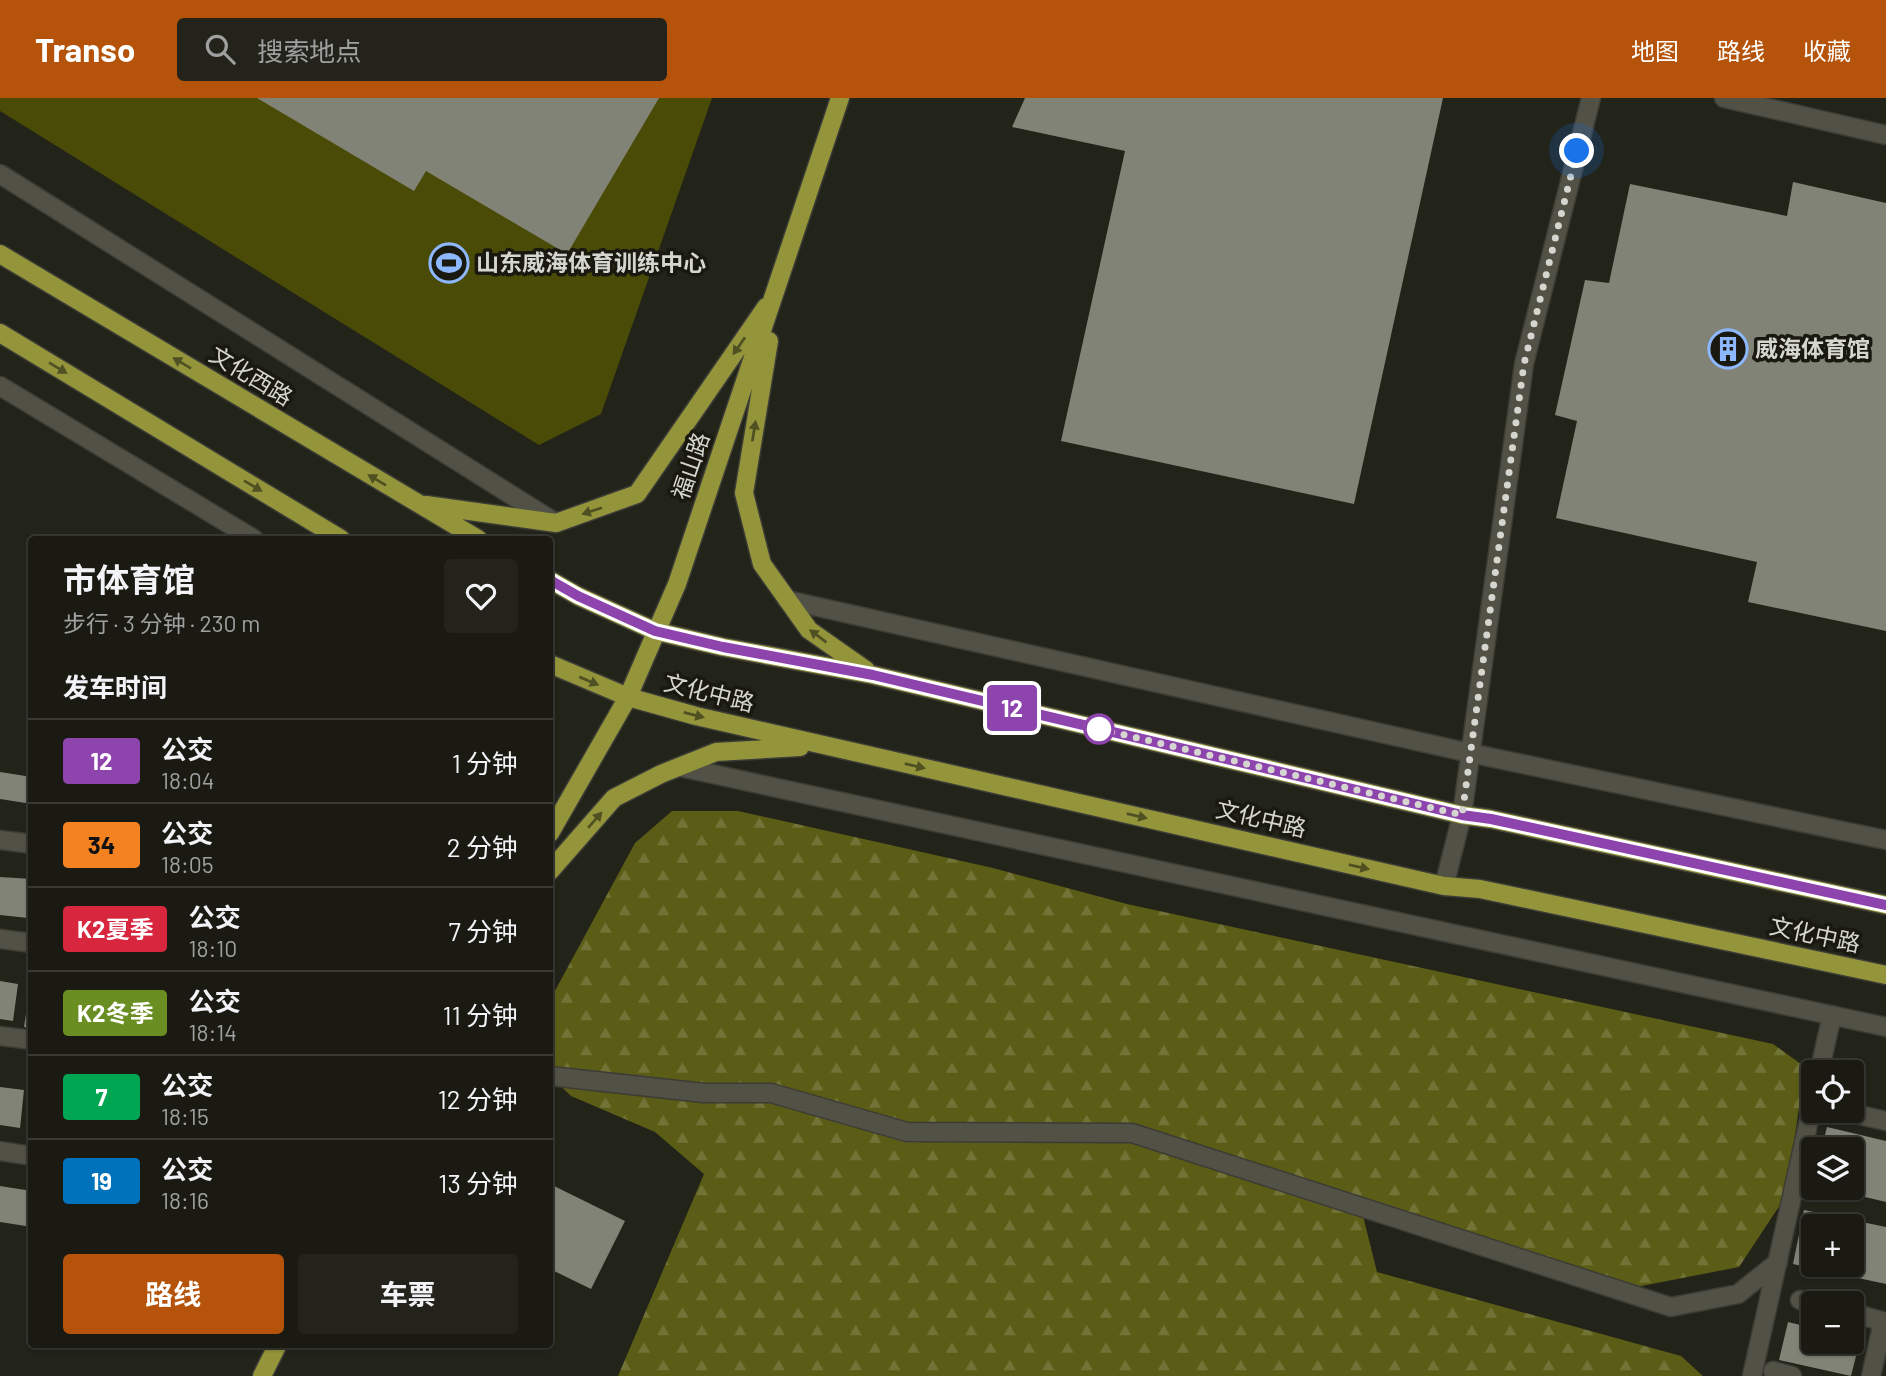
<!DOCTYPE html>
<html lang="zh">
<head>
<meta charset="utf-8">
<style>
	body { margin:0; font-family:Barlow,"Noto Sans SC",sans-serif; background:#23231c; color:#f1f3f6; height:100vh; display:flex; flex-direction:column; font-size:26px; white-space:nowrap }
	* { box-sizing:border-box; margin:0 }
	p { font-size:23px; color:#9fa1a0 }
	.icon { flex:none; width:38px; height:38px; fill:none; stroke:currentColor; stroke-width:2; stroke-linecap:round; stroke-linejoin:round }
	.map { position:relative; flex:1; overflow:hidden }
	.sheet { position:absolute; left:28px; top:438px; width:525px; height:812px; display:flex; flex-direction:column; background:#1a1a13; border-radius:7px; box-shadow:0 2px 5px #0004,0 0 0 2px #383833 }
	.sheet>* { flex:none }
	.badge { padding:0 14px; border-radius:5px; font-size:24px; line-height:46px }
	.tools { position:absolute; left:1801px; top:962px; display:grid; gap:14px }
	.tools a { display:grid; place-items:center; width:63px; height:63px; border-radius:7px; background:#1a1a13; box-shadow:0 2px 5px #0004,0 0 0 2px #383833; font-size:35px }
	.you { position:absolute; width:35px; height:35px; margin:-18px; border:5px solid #fff; border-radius:50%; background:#1a73e8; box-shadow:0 0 0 10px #1a73e833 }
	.map>.badge { position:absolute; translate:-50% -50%; box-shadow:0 0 0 4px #fff }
	h2 { padding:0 35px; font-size:26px; line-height:63px }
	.round { display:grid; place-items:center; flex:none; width:74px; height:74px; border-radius:7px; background:#23231c }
	.headline { display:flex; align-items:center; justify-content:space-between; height:119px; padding:0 35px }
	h1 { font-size:33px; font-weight:700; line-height:52px }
	.action { display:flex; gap:14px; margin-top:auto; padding:14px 35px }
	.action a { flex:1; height:80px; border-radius:7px; background:#b45309; color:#fff; font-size:28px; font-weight:700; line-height:80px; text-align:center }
	.action a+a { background:#23231c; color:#f1f3f6 }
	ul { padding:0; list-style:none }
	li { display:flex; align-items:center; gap:21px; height:84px; padding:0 35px; border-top:2px solid #383833 }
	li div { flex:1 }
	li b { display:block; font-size:26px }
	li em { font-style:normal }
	li .badge { min-width:77px; font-weight:700; text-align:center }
	header { display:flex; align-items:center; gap:42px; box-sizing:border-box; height:98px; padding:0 35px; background:#b45309; color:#fff }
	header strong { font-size:33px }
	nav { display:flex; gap:38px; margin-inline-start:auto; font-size:24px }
	.search { width:490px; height:63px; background:#23231c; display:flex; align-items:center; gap:18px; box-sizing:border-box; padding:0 24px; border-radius:7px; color:#9fa1a0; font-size:26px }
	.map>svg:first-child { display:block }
</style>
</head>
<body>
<header>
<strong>Transo</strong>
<div class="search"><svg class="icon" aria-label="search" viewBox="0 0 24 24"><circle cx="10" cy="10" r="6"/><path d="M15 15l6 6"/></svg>搜索地点</div>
<nav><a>地图</a><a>路线</a><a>收藏</a></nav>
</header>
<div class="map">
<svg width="1886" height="1278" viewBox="0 0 1886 1278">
	<defs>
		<pattern id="forest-firs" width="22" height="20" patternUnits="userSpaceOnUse" patternTransform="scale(1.75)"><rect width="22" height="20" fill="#5b5c15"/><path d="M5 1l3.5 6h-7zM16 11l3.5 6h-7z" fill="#727336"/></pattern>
	</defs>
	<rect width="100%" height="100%" fill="#222319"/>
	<!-- forest -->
	<path fill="url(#forest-firs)" d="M672 713H738L993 770 1127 806 1773 946 1805 969 1786 1098 1739 1169 1631 1190 1361 1110 1377 1174 1681 1258 1703 1278H618L704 1076 655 1034 571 998 550 978V902L635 745Z"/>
	<!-- garden -->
	<path fill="#4b4b08" d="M0 0H712L601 316 539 347 0 13Z"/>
	<!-- building -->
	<path fill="#828377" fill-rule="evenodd" d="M257 0H659L567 156 426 73 414 93Z
		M1025 0H1443L1354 406 1061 343 1125 53 1012 29Z
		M1793 84 1886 105V533L1748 504 1757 464 1556 420 1577 323 1555 317 1585 182 1609 185 1630 86 1787 118Z
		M0 674 32 679V706L0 701Z
		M0 779 32 781 28 820 0 817Z
		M0 883 18 886 13 923 0 921Z
		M30 890H32V930L24 929Z
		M0 989 24 992 20 1030 0 1027Z
		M1827 1029 1886 1043V1104L1831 1091 1852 1090V1052H1821Z
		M550 1086 625 1123 591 1191 550 1171Z
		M0 1088 32 1093V1129L0 1124Z
		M1804 1112 1886 1129V1186L1793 1166ZM1813 1129H1852V1167H1813Z
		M1788 1224 1813 1230V1244H1852V1239L1860 1242 1851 1278 1779 1262Z"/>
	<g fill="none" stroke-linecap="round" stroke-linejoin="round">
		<!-- minor casing -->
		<g stroke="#3c3c36" stroke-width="21">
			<path id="minor" d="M1724 0 1886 37
				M0 76 556 425
				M0 288 254 441
				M787 502 1470 655 1886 742
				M680 669 1886 929
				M0 742 32 746
				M1444 788 1462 717 1524 266 1591 0
				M0 841 32 845
				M0 938 32 942
				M1819 975 1832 917
				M550 978 704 995H771L907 1034 1132 1035 1671 1209 1738 1196 1778 1164
				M1842 1013 1886 1023
				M0 1053 32 1058
				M1800 1202 1815 1206
				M1852 1215 1886 1224
				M1773 1273 1792 1278
				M1752 1278 1813 1004
				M1871 1278 1883 1224"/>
		</g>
		<!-- major casing -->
		<g stroke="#3c3c36" stroke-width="21">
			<path id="major" d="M0 156 478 441
				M0 235 341 441
				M769 243 744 395 762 466 809 532 866 572
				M426 407 556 425 637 396 766 209
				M550 482 578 498 655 533 723 549 873 577 1462 717 1491 721 1886 807
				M550 566 628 599 696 618 1444 788 1480 791 1886 877
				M550 735 628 599 677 486 840 0
				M550 773 614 700 661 676 716 654 800 649
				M262 1278 278 1246"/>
		</g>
		<!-- minor -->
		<use href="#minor" stroke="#515146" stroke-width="18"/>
		<!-- major -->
		<use href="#major" stroke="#94953b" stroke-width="18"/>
	</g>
	<!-- one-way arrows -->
	<defs><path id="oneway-solid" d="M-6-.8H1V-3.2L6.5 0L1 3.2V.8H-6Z" transform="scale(1.75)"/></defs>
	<g fill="#505123">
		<use href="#oneway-solid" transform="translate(739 248) rotate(125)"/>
		<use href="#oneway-solid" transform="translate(182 265) rotate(-149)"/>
		<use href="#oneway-solid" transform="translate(58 270) rotate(31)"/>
		<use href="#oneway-solid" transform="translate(754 333) rotate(-81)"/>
		<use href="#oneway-solid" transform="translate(377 382) rotate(-149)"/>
		<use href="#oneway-solid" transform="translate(253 388) rotate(31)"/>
		<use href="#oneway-solid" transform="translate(592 413) rotate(162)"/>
		<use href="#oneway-solid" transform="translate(818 538) rotate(-143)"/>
		<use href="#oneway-solid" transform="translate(589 583) rotate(23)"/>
		<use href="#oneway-solid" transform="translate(694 617) rotate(14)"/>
		<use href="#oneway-solid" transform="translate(915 668) rotate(13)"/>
		<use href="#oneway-solid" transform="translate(1137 718) rotate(13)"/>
		<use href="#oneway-solid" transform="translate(595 722) rotate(-49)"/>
		<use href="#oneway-solid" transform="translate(1359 769) rotate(13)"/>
	</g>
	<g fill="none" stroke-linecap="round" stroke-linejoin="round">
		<!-- line casing -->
		<g stroke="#fff" stroke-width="16">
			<path id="line" d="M550 482 578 498 655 533 723 549 873 577 1462 717 1491 721 1886 807"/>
		</g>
		<!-- line -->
		<use href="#line" stroke="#8e44ad" stroke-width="10"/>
		<!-- walk -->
		<path stroke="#d6d6d0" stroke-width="7" stroke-dasharray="0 12.6" d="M1099 631 1087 628 1462 717 1524 266 1577 53"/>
	</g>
	<!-- icons -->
	<defs>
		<g id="stadium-ring" transform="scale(2.0125)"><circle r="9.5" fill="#191910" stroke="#8eb8fd" stroke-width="1.5"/><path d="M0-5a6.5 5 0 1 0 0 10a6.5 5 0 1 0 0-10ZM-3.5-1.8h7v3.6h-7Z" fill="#8eb8fd"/></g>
		<g id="building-ring" transform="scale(2.0125)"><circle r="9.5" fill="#191910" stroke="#8eb8fd" stroke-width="1.5"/><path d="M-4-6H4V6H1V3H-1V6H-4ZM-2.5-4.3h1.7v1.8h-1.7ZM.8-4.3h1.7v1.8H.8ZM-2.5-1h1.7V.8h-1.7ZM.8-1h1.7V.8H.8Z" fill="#8eb8fd"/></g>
	</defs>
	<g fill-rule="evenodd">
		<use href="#stadium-ring" x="449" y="165"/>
		<use href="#building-ring" x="1728" y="251"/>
	</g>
	<!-- markers -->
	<circle fill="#fff" stroke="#8e44ad" stroke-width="3.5" cx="1099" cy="631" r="14"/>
	<g text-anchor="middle" stroke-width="7" stroke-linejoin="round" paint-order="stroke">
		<!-- poi labels -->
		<g font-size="23" font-weight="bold" fill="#d6d6d0" stroke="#191910" text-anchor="start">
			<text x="476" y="173">山东威海体育训练中心</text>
			<text x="1755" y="259">威海体育馆</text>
		</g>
		<!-- street labels -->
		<g font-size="23" fill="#d6d6d0" stroke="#191910">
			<text transform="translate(251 278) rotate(31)" y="8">文化西路</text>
			<text transform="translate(691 368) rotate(-71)" y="8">福山路</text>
			<text transform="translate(709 595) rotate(14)" y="8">文化中路</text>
			<text transform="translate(1261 721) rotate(13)" y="8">文化中路</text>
			<text transform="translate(1815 837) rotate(12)" y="8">文化中路</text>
		</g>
	</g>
</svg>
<div class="tools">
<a><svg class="icon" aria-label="locate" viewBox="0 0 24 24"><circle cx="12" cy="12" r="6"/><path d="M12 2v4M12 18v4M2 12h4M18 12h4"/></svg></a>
<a><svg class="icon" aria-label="layers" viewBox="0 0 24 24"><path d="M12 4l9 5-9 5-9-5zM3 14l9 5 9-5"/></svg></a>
<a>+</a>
<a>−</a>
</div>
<div class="you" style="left:1577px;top:53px"></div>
<b class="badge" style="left:1012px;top:610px;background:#8e44ad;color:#fff">12</b>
<section class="sheet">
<div class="headline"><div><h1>市体育馆</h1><p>步行 · 3 分钟 · 230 m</p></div><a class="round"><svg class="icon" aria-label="heart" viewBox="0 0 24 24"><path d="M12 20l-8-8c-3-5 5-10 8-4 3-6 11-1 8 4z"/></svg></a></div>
<h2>发车时间</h2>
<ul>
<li><span class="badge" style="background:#8e44ad;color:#fff">12</span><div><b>公交</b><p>18:04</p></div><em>1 分钟</em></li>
<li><span class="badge" style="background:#f58220;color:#111">34</span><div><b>公交</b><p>18:05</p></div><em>2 分钟</em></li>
<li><span class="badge" style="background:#d7263d;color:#fff">K2夏季</span><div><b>公交</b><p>18:10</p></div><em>7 分钟</em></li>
<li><span class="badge" style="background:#6b8e23;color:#fff">K2冬季</span><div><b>公交</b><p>18:14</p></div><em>11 分钟</em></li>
<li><span class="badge" style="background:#00a651;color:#fff">7</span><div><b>公交</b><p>18:15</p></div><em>12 分钟</em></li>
<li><span class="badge" style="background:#0072bc;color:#fff">19</span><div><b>公交</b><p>18:16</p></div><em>13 分钟</em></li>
</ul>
<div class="action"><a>路线</a><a>车票</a></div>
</section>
</div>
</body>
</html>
